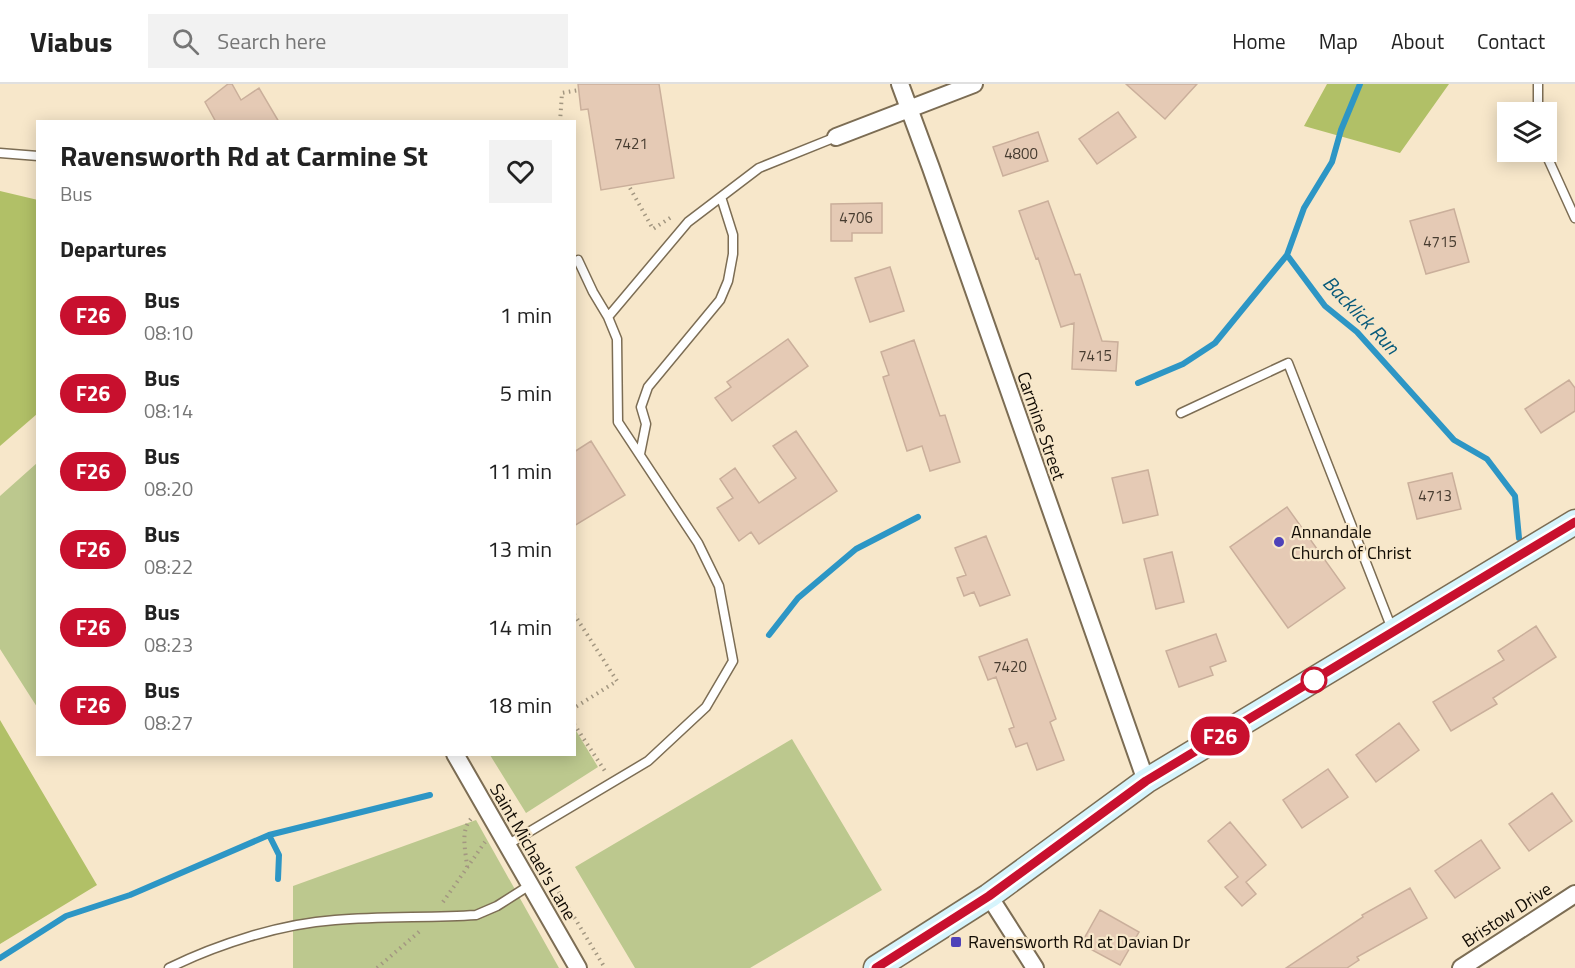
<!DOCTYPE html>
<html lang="en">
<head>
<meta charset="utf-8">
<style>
	body { margin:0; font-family:"Titillium Web",sans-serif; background:#f2f2f2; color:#222; height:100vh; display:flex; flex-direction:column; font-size:22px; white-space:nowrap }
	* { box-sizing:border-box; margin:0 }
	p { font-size:20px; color:#767676 }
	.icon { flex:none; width:33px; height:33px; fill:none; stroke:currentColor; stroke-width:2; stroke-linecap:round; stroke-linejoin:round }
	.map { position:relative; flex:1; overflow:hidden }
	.side { position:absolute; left:36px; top:36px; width:540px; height:636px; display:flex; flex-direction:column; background:#fff; border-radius:0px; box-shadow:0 3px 15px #0003 }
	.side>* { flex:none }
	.badge { padding:0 12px; border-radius:20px; font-size:21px; line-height:39px }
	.fabs { position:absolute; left:1497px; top:18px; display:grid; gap:12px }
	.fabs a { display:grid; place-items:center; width:60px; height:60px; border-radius:0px; background:#fff; box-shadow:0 3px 15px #0003; font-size:30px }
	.map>.badge { position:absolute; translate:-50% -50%; box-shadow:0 0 0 3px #fff }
	h2 { padding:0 24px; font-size:22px; line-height:54px }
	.round { display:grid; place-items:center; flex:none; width:63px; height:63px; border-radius:0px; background:#f2f2f2 }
	.headline { display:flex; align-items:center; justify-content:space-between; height:102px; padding:0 24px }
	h1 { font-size:28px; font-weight:700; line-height:45px }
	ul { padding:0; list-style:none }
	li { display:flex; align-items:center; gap:18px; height:78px; padding:0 24px }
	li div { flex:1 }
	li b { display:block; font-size:22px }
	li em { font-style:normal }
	li .badge { min-width:66px; font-weight:700; text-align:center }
	header { display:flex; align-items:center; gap:36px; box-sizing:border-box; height:84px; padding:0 30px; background:#fff; border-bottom:2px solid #e0e0e0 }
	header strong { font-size:28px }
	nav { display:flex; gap:33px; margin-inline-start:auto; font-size:21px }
	.search { width:420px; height:54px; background:#f2f2f2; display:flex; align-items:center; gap:15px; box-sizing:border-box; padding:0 21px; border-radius:0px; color:#767676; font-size:22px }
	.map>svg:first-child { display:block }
</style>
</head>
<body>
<header>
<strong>Viabus</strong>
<div class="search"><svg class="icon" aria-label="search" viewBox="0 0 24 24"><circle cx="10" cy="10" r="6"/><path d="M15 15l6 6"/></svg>Search here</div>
<nav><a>Home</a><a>Map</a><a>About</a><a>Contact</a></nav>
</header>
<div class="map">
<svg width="1575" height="884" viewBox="0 0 1575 884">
	<rect width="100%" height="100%" fill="#f7e7ca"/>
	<!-- green -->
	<path fill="#bcc88e" d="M37 379V623L0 565V412Z
		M575 645 598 683 526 729 490 671 574 670Z
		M792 655 882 806 750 884H635L575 783Z
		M476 736 559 884H293V802Z"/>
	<!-- forest -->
	<path fill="#b1c067" d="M1327 0H1449L1400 69 1304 42Z
		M0 107 38 116 37 330 0 362Z
		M0 636 97 801 0 860Z"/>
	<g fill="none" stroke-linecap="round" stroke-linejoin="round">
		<!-- stream -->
		<path stroke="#2d96c5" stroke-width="6" d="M1360 0 1341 46 1332 78 1304 124 1287 171 1325 222 1357 248 1454 356 1487 375 1515 412 1519 454
			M1138 299 1183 280 1215 259 1287 171
			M769 551 798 514 856 465 918 433
			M269 751 279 771 278 795
			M0 874 66 832 130 811 269 751 430 711"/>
	</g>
	<!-- building -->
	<path fill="#e5cab5" stroke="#caaf9b" stroke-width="1.5" d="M228 0H232L241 16 259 4 279 38H216L205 18Z
		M578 0H659L674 94 601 106 588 25 581 26Z
		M1126 0H1197L1165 35Z
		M1118 28 1136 53 1097 80 1079 55Z
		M1038 48 1048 77 1003 92 993 63Z
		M1048 117 1075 191 1080 190 1102 257 1118 258 1116 287 1072 285 1074 239 1061 243 1038 174 1036 175 1019 127Z
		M882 119V149H852V157H831V120Z
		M1454 125 1469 178 1426 190 1410 137Z
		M890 183 904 227 870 238 855 194Z
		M788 255 808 282 732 337 715 314 731 303 727 298Z
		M914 256 940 332 945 331 960 378 930 387 922 362 907 367 883 293 889 291 881 268Z
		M1569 296 1575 304V327L1541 349 1525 325Z
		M796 347 837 407 759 460 751 448 739 457 717 424 733 414 720 395 735 384 759 419 796 394 773 362Z
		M591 357 625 411 574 442V368Z
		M1148 386 1158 431 1123 439 1112 394Z
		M1452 389 1461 425 1417 435 1408 399Z
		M1287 423 1345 504 1288 544 1230 463Z
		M986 452 1010 511 980 522 974 508 964 512 957 494 966 491 955 464Z
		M1172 468 1184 518 1156 525 1144 475Z
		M1536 542 1556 573 1493 614 1497 620 1451 647 1433 618 1504 576 1498 567Z
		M1216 550 1226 577 1210 583 1213 591 1179 603 1166 567Z
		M1027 555 1056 635 1050 638 1064 676 1037 686 1027 659 1016 663 1009 645 1014 643 996 593 988 596 979 573Z
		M1399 639 1419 666 1376 698 1356 671Z
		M1328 685 1348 713 1302 744 1283 716Z
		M1552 709 1572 737 1529 767 1509 740Z
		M1230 738 1266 781 1246 798 1256 810 1242 822 1225 803 1238 793 1208 757Z
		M1481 756 1500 784 1455 814 1435 787Z
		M1410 804 1427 834 1357 873 1359 876 1347 884H1286L1363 833 1362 831Z
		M1100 826 1139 848 1120 881 1081 860Z"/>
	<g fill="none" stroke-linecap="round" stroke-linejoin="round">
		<!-- service casing -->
		<g stroke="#7c6d54" stroke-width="11">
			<path id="service" d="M1538 0V28
				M1545 68 1575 134
				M0 69 38 72
				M578 176 593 208 608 233
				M1181 329 1288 279 1392 545
				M640 370 646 340 641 323 648 303 720 216 728 197 733 170V151L721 113
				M507 761 648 677 706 623 733 577 719 502 698 459 618 338 617 255 608 233 688 138 759 84 836 53
				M169 884C218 860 280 840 335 836 382 832 429 834 476 831L497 822 530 801"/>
		</g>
		<!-- minor casing -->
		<g stroke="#7c6d54" stroke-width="20">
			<path id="minor" d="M900 0 931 84 1146 697
				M836 53 974 0
				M455 670 578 884
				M989 812 1035 884
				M1461 884 1575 810"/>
		</g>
		<!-- secondary casing -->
		<g stroke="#7c6d54" stroke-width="27">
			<path id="secondary" d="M876 884 989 812 1146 697 1575 438"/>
		</g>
		<!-- path -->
		<path stroke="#a39781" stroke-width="4" stroke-dasharray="1.5 4.5" stroke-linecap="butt" d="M560 38 562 9 579 6
			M630 104 653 145 673 132
			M574 530 617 597 574 624
			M574 640 605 687
			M540 777 605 884
			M467 783C466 767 459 745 473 733
			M443 818 485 758
			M377 884 420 847"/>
		<!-- service -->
		<use href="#service" stroke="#fff" stroke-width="8"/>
		<!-- minor -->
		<use href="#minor" stroke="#fff" stroke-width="16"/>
		<!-- secondary -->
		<use href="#secondary" stroke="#d6f4fc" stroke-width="24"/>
	</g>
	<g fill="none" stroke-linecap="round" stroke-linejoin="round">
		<!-- line casing -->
		<g stroke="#fff" stroke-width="14">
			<path id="line" d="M876 884 989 812 1146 697 1575 438"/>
		</g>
		<!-- line -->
		<use href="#line" stroke="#c8102e" stroke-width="9"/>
	</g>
	<!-- markers -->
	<g fill="#4e42b9" stroke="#f7e7ca" stroke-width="2">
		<circle cx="1279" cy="458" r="6"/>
		<rect x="950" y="852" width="12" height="12" rx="3"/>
	</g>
	<circle fill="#fff" stroke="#c8102e" stroke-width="3" cx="1314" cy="596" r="12"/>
	<g text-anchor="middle" stroke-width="4.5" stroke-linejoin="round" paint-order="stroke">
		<!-- number labels -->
		<g font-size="15" fill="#473c30">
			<text x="631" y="65">7421</text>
			<text x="1021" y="75">4800</text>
			<text x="856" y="139">4706</text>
			<text x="1440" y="163">4715</text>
			<text x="1095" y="277">7415</text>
			<text x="1435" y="417">4713</text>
			<text x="1010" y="588">7420</text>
		</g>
		<!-- street labels -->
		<g font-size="18" fill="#120c04" stroke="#f7e7ca">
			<text transform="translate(1041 342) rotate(71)" y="6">Carmine Street</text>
			<text transform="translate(533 768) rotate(60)" y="6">Saint Michael's Lane</text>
			<text transform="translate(1507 831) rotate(-33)" y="6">Bristow Drive</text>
		</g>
		<!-- poi labels -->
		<g font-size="18" fill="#120c04" stroke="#f7e7ca" text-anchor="start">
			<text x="1291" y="454">Annandale<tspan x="1291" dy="21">Church of Christ</tspan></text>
			<text x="968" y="864">Ravensworth Rd at Davian Dr</text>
		</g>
		<!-- water labels -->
		<g font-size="20" font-style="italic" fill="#085a7a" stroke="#f7e7ca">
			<text transform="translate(1361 231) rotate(46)" y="7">Backlick Run</text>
		</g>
	</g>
</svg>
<div class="fabs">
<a><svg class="icon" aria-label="layers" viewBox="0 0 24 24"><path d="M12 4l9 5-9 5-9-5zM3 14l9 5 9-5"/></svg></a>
</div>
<b class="badge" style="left:1220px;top:652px;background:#c8102e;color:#fff">F26</b>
<section class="side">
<div class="headline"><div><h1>Ravensworth Rd at Carmine St</h1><p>Bus</p></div><a class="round"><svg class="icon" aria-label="heart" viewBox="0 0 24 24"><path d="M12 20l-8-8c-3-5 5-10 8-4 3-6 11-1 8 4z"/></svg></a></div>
<h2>Departures</h2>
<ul>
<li><span class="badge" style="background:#c8102e;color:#fff">F26</span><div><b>Bus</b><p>08:10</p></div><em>1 min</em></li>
<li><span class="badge" style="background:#c8102e;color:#fff">F26</span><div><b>Bus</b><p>08:14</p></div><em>5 min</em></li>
<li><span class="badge" style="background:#c8102e;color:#fff">F26</span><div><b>Bus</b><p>08:20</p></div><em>11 min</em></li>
<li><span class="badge" style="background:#c8102e;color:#fff">F26</span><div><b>Bus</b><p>08:22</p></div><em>13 min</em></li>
<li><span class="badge" style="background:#c8102e;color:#fff">F26</span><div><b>Bus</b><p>08:23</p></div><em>14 min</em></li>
<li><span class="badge" style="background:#c8102e;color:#fff">F26</span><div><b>Bus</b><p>08:27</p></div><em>18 min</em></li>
</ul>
</section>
</div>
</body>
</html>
